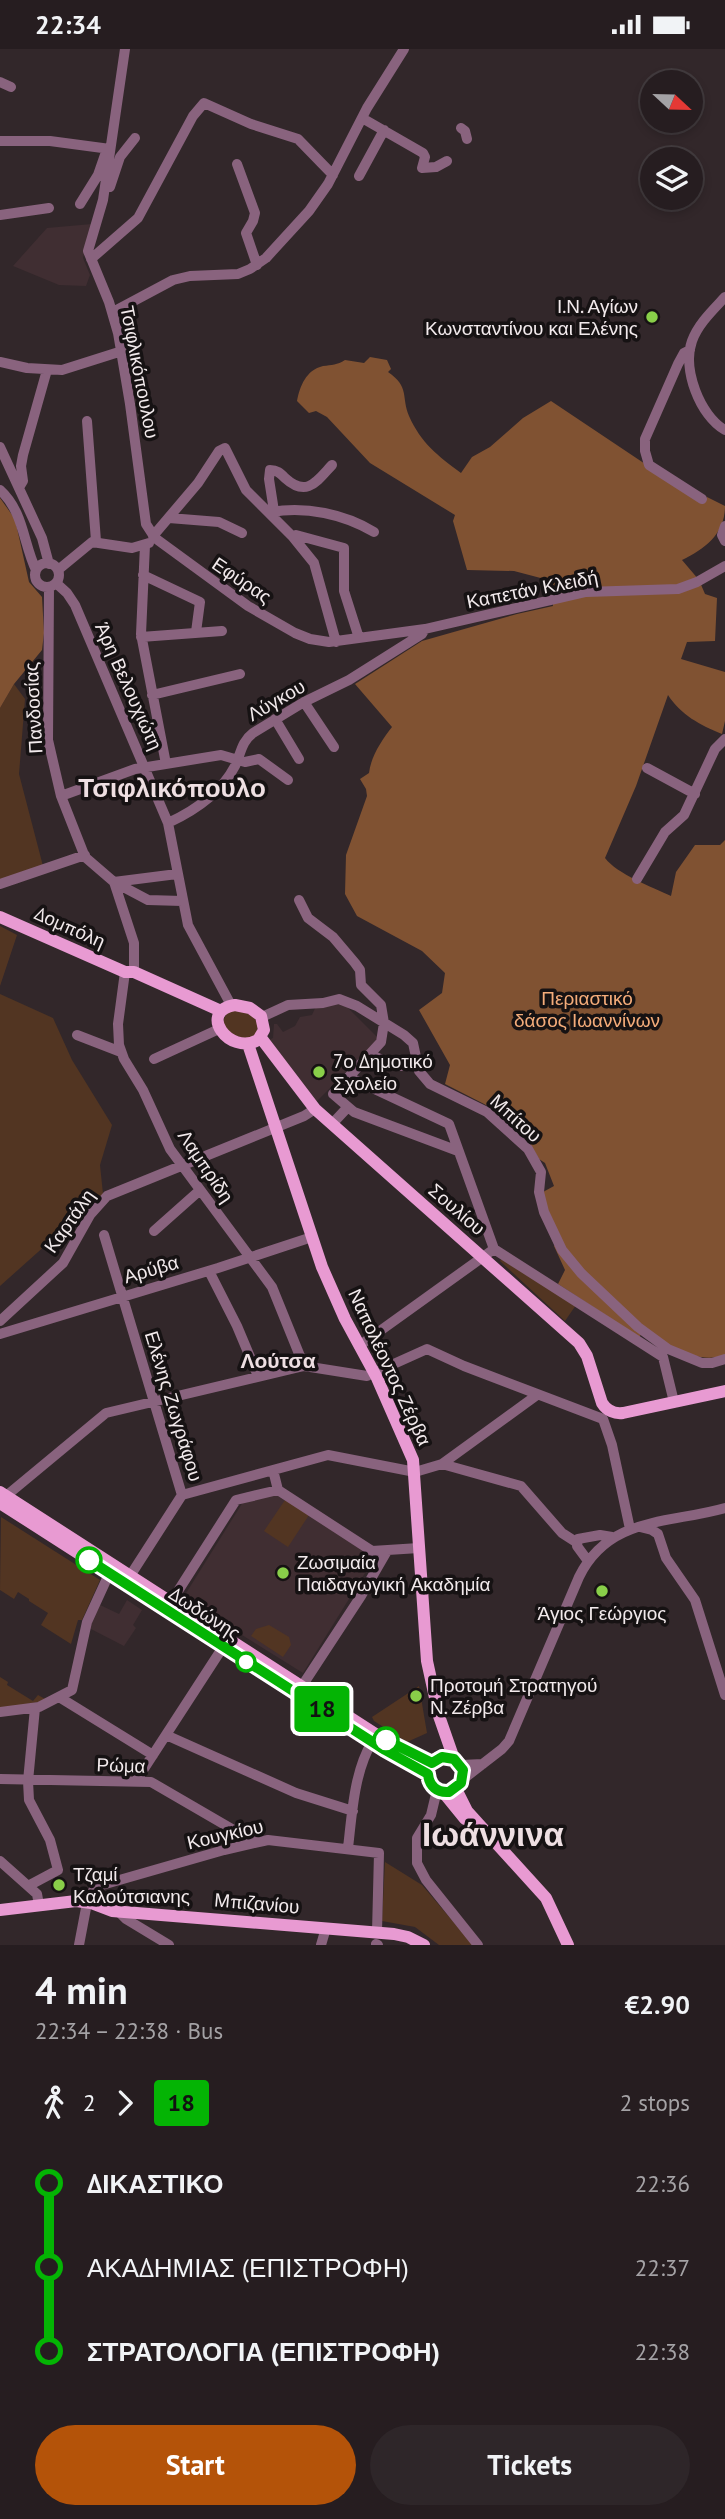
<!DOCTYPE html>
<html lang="en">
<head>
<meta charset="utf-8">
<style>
	body { margin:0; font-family:"PT Sans",sans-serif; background:#2e2629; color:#f1f3f6; height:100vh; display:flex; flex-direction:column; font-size:26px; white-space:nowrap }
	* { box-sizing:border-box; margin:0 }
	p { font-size:23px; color:#a4a2a5 }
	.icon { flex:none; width:38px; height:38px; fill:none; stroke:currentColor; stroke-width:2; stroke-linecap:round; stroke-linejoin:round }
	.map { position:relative; height:1896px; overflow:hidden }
	.side { display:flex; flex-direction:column; background:#261d20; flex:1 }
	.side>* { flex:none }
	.badge { padding:0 14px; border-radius:5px; font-size:24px; line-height:46px }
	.needle { width:46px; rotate:112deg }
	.fabs { position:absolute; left:640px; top:21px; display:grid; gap:14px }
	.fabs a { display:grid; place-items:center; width:63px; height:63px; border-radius:50%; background:#261d20; box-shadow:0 4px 10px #0003,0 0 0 2px #423b3e; font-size:35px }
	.map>.badge { position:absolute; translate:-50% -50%; box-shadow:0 0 0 4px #fff }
	.legs { display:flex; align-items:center; gap:10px; height:77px; padding:0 35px; font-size:23px }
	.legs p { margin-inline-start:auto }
	.summary { display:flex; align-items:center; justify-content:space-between; height:119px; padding:0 35px }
	h1 { font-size:38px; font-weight:700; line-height:52px }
	.primary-button { display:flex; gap:14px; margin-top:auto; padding:14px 35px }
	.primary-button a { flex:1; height:80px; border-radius:42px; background:#b45309; color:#fff; font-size:28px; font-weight:700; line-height:80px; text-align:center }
	.primary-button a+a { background:#2e2629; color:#f1f3f6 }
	ul { padding:0 35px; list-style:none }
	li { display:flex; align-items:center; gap:24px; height:84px; font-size:26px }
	li i { display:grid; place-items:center; width:10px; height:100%; margin:0 9px; background:currentColor }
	li i::after { content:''; width:18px; height:18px; margin:-9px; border:5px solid; border-radius:50%; background:#261d20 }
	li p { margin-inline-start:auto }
	li:first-child i { background:linear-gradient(#0000 50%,currentColor 0) }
	li:last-child i { background:linear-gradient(currentColor 50%,#0000 0) }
	.status { display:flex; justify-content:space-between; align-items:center; height:49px; padding:0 35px; background:#261d20; direction:ltr }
	.status svg { height:19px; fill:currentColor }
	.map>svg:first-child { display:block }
</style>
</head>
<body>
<div class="status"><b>22:34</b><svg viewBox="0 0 49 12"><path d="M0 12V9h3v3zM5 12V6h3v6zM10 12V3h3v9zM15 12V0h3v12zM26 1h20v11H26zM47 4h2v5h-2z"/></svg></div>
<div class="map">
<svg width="725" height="1896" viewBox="0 0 725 1896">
	<rect width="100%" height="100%" fill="#32272a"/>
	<!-- built -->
	<path fill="#402e32" d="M92 175 83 209 90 226 86 237 59 236 13 217 47 179Z
		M341 952 379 990 315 1054 267 992 273 989 274 975H277L283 983 295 977 300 968 312 966 316 957Z
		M275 1445 375 1508 303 1624 183 1549 243 1453Z
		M127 1551 142 1561 133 1576 136 1579 124 1597 89 1579 98 1555 119 1565Z"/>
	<!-- green -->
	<path fill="#523522" d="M14 635 25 650 19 725 43 817 0 831V659Z
		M0 877 17 886 0 937Z
		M0 945 53 969 72 1011 112 1076 100 1116 103 1145 0 1237Z
		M231 961 252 965 258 975 257 984 250 990C234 989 212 976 231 961Z
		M502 1208 576 1256 565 1272 500 1212Z
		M285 1451 309 1466 288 1498 264 1482Z
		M1 1468 100 1531 82 1571H78L71 1595 41 1576 48 1564 29 1552V1550L18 1543 14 1550 0 1541Z
		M269 1576 289 1588 291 1596 283 1608 251 1587 256 1580Z
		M0 1628 8 1633 7 1636 33 1652 38 1646 45 1650 39 1653 0 1660Z
		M419 1637 427 1684 407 1693 374 1672 372 1668Z
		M385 1813 422 1836 473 1896H439L415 1878 382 1872Z"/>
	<!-- forest -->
	<path fill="#805232" d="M370 308 387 311 391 320 388 323C410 338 401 348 409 367 421 394 438 407 461 424L472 408 490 398 523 369 551 352 702 453 707 448 725 457C725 485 705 500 682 511L699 531 705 545 717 549 715 592 687 593 681 610 725 623V672L722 685C700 676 681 666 668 646L636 737 605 809C617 825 652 838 671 847L676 823 695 796H720L725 791V1306C697 1316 668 1296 645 1281L639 1288 558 1235 565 1221 554 1197 559 1191 545 1159 543 1143 554 1137 545 1114 539 1110 527 1090 488 1057 445 1035 450 1016 419 961 442 944 445 924 422 902 357 867 345 845 346 806 367 747 366 740 360 730 369 724C371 707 382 691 392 678L355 635 422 592 517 565 553 557 552 532 514 522 467 521 453 472 455 466 370 414 327 368 316 362 309 364 297 352C300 337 306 321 323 317 332 316 337 316 345 311L364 314Z
		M0 449 15 470 29 533 42 548 44 584 42 601 14 635 0 659Z"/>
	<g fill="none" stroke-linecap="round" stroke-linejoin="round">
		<!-- minor -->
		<path stroke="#89637e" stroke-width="10" d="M125 0 103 151 88 202 109 253 118 284 130 355 146 475 155 489 248 557 295 584 310 590 329 593 425 580 586 543 678 540 697 533 725 517
			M0 33 11 38
			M362 69 423 104 425 108 422 119 436 118 447 112
			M461 79 465 82 467 90
			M0 92H50L110 100 106 103 98 126 80 155
			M237 115 255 164 253 172 246 184 257 216
			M359 127 384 81
			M110 138 120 108 135 89
			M0 166 49 159
			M91 210 138 169 193 67 204 54 251 75 298 90 333 126
			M725 248C713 261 698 275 692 292 682 320 700 367 725 381
			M113 263 173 231 190 227 238 225 250 220 266 209 309 162 328 135 367 59 404 0
			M690 301 684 304 678 315 645 390V402L649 416 702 450
			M0 313 27 319 62 321 122 302
			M87 372 96 492
			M0 398 42 489 49 515
			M20 437 23 432 21 417 23 406 47 321
			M0 441C24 463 23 494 36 521
			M274 462 269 430 270 421C277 421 280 424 285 429 307 449 317 432 332 416
			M271 463C306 457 344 465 374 483
			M169 469 219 473 242 484
			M725 477 722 486 725 492
			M153 487 198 434 219 402 225 399 246 441 293 488 314 514 336 593
			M293 488 296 486 344 499V542L359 589
			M145 496 141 585 166 715
			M35 526a12 12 0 1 1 24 0a12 12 0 1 1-24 0Z
			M58 521 92 493 132 499 149 494
			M143 526 200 553 196 583
			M56 534 67 544 75 556 168 774 188 876 231 956
			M49 538 48 691 61 747 85 808 114 833 134 894V923
			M141 588 222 582
			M152 646 240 625
			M304 653 334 698
			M275 670 299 710
			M647 719 695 745
			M61 747 135 720 221 706 245 713 259 710 288 731
			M168 774C194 762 221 744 235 717 241 705 241 693 253 684L304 653 349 631 422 585 425 580
			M637 830 665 783 684 766 715 700 725 690
			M114 833 148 851 182 852
			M114 833 177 825
			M0 835 85 806
			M299 851 308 869 333 888 355 914 360 921 361 936 381 956 384 974 381 993 333 1045 354 1063 458 1102
			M125 923 118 975 119 996 124 1010 143 1041 170 1100 272 1238 304 1317
			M262 968 288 956 323 954 339 950 357 957 404 986 413 994 419 1022 430 1035 487 1063 528 1100 541 1123 539 1143 544 1163 562 1201 581 1224 638 1278 668 1300 702 1314H712L725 1310
			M77 986 121 1003
			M370 1005 386 1013 401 1017
			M154 1010 219 980
			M349 1028 449 1075 494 1200 359 1297
			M332 1075 347 1059
			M154 1182 199 1142
			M104 1186 182 1446 130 1527
			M494 1200 663 1308 674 1353
			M209 1222 237 1277 258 1327
			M0 1272 63 1214 90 1166 107 1147 304 1067 315 1060
			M0 1285 218 1219 312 1188
			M442 1415 521 1437 562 1484 576 1493
			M278 1441 372 1502 419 1499
			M182 1446 328 1406 415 1423 442 1415 537 1346
			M6 1447 106 1364 304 1317 367 1327 427 1300 464 1317 603 1370 612 1396 630 1480
			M640 1478 652 1481 658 1485 666 1509 695 1551 725 1646
			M588 1512 577 1497 578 1490 600 1486 612 1488
			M171 1553 236 1451 278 1441 273 1421
			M302 1637 361 1547 387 1502
			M59 1648 153 1706
			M0 1663 39 1658 72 1641 87 1573 109 1525
			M166 1686 296 1744 353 1762
			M461 1716 483 1715
			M0 1730 151 1733 244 1787 257 1790
			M462 1731 502 1700 509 1692 579 1528C609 1467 669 1475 725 1459
			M136 1732 223 1598
			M437 1741 431 1766 417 1789V1814L426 1831 478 1896
			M348 1799C352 1765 354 1723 372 1693
			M0 1812 37 1845 39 1856
			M28 1837 58 1821 50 1791 29 1751 28 1732 35 1659
			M119 1863 126 1870 169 1896
			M376 1895 378 1896
			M79 1896 87 1854 95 1838 224 1801 268 1791 379 1804 377 1883
			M321 1896 326 1879"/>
		<!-- major -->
		<path stroke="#e89ad2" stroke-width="12" d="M0 868 125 923H134L221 962
			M235 956 250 959 261 967 264 981 258 991C229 1007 197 962 235 956Z
			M261 989 315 1060 579 1294 587 1307 602 1354C607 1362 615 1365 623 1364L725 1342
			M248 995 322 1218 345 1270 377 1329 413 1411 427 1612 439 1667 454 1710
			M0 1443 391 1695 432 1714
			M0 1454 372 1693 428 1725
			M427 1725a18 18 0 1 1 36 0a18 18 0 1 1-36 0Z
			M456 1740 467 1762 546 1849 568 1896
			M443 1743 465 1770
			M0 1861 76 1852 91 1854 112 1862 394 1885 408 1888 424 1896"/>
	</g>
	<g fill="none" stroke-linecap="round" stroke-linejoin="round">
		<!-- line-1 casing -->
		<g stroke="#fff" stroke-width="16">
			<path id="line-1" d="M89 1511 385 1701 428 1725C429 1737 437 1744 449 1743L461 1734 463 1721 454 1710 442 1708 432 1714 386 1691"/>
		</g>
		<!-- line-1 -->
		<use href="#line-1" stroke="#04b404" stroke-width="10"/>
	</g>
	<!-- markers -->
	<g fill="#89cf49" stroke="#161213" stroke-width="2.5">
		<circle cx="652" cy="268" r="7"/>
		<circle cx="319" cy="1023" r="7"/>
		<circle cx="283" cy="1524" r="7"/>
		<circle cx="602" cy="1542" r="7"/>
		<circle cx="416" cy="1647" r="7"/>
		<circle cx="59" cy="1836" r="7"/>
	</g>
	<g fill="#fff" stroke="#04b404" stroke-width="3.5">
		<circle cx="89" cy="1511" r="12"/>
		<circle cx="246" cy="1613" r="9"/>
		<circle cx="386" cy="1691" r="12"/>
	</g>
	<g text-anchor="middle" stroke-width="7" stroke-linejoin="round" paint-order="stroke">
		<!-- poi labels -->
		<g font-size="19" fill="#f2eaec" stroke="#161213" text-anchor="start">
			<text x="638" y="264" text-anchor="end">Ι.Ν. Αγίων<tspan x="638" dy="22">Κωνσταντίνου και Ελένης</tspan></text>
			<text x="333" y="1019">7ο Δημοτικό<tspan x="333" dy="22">Σχολείο</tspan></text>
			<text x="297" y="1520">Ζωσιμαία<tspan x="297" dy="22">Παιδαγωγική Ακαδημία</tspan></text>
			<text x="602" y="1571" text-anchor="middle">Άγιος Γεώργιος</text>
			<text x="430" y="1643">Προτομή Στρατηγού<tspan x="430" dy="22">Ν. Ζέρβα</tspan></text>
			<text x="73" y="1832">Τζαμί<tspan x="73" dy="22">Καλούτσιανης</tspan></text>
		</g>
		<!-- street labels -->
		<g font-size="19" fill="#f2eaec" stroke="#161213">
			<text transform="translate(140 323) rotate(79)" y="7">Τσιφλικόπουλου</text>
			<text transform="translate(242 531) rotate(34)" y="7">Εφύρας</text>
			<text transform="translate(532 540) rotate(-11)" y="7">Καπετάν Κλειδή</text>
			<text transform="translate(129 637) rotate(66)" y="7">Άρη Βελουχιώτη</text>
			<text transform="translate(276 651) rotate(-30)" y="7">Λύγκου</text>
			<text transform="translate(33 659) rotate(-93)" y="7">Πανδοσίας</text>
			<text transform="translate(70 878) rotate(24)" y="7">Δομπόλη</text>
			<text transform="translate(516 1069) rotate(42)" y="7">Μπίτου</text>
			<text transform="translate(206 1117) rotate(56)" y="7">Λαμπρίδη</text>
			<text transform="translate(457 1160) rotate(41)" y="7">Σουλίου</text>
			<text transform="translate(69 1172) rotate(-55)" y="7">Καρτάλη</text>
			<text transform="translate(151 1220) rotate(-16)" y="7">Αρύβα</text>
			<text transform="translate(390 1318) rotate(65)" y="7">Ναπολέοντος Ζέρβα</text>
			<text transform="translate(174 1357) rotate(73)" y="7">Ελένης Ζωγράφου</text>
			<text transform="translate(205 1564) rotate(33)" y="7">Δωδώνης</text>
			<text transform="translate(121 1716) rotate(2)" y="7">Ρώμα</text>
			<text transform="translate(225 1785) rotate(-13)" y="7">Κουγκίου</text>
			<text transform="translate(257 1854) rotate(5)" y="7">Μπιζανίου</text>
		</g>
		<!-- park labels -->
		<g font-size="19" fill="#f4ac7a" stroke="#161213">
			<text x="587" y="956">Περιαστικό<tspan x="587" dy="22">δάσος Ιωαννίνων</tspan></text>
		</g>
		<!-- neighbourhood labels -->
		<g font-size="21" font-weight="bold" fill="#eedfe2" stroke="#161213">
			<text x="278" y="1319">Λούτσα</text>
		</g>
		<!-- district labels -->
		<g font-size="26" font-weight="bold" fill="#eedfe2" stroke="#161213">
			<text x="172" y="748">Τσιφλικόπουλο</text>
		</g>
		<!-- town labels -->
		<g font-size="33" font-weight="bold" fill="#eedfe2" stroke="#161213">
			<text x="493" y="1797">Ιωάννινα</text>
		</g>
	</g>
</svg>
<div class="fabs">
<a><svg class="needle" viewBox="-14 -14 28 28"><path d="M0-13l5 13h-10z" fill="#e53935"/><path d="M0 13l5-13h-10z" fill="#a4a2a5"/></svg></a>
<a><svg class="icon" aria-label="layers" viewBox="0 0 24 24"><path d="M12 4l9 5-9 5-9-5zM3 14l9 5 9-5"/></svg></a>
</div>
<b class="badge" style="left:322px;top:1660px;background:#04b404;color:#111">18</b>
</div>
<section class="side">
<div class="summary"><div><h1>4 min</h1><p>22:34 – 22:38 · Bus</p></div><b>€2.90</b></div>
<div class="legs"><svg class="icon" aria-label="walk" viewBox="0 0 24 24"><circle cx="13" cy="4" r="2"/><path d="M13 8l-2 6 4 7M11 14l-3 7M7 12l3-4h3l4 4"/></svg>2<svg class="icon" aria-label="forward" viewBox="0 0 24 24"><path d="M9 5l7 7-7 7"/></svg><b class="badge" style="background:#04b404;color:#111">18</b><p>2 stops</p></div>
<ul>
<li><i style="color:#04b404"></i><b>ΔΙΚΑΣΤΙΚΟ</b><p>22:36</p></li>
<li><i style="color:#04b404"></i><span>ΑΚΑΔΗΜΙΑΣ (ΕΠΙΣΤΡΟΦΗ)</span><p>22:37</p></li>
<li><i style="color:#04b404"></i><b>ΣΤΡΑΤΟΛΟΓΙΑ (ΕΠΙΣΤΡΟΦΗ)</b><p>22:38</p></li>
</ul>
<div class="primary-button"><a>Start</a><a>Tickets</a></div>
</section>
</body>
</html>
